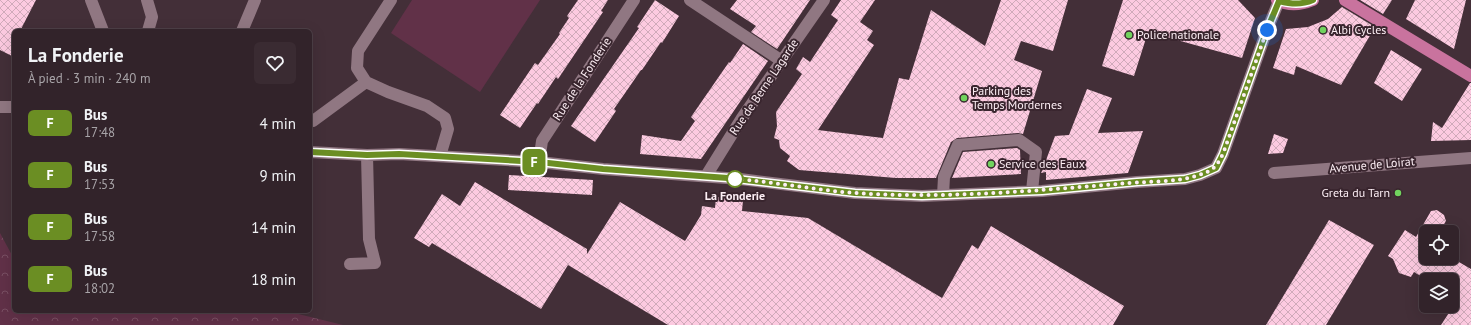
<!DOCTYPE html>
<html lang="fr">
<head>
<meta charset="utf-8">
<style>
	body { margin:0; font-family:"PT Sans",sans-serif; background:#3a2b32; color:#f1f3f6; height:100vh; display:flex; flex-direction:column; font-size:15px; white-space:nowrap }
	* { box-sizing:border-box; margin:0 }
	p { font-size:13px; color:#a8a4a8 }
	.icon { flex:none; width:22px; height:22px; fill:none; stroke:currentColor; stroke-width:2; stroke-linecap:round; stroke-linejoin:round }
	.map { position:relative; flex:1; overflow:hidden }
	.sheet { position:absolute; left:12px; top:29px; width:300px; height:284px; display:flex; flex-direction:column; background:#32232a; border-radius:6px; box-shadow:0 4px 16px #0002,0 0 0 1px #4d4047 }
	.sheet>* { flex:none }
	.badge { padding:0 8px; border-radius:6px; font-size:14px; line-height:26px }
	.controls { position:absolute; left:1419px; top:225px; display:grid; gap:8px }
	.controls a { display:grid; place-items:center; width:40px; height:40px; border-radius:6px; background:#32232a; box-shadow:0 4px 16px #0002,0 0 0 1px #4d4047; font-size:20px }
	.you { position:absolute; width:20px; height:20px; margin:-10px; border:3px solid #fff; border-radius:50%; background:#1a73e8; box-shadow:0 0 0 6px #1a73e833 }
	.map>.badge { position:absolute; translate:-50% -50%; box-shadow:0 0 0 2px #fff }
	.round { display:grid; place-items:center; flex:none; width:42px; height:42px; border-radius:6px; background:#3a2b32 }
	.overview { display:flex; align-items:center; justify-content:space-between; height:68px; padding:0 16px }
	h1 { font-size:19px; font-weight:800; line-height:30px }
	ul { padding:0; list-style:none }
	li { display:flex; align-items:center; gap:12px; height:52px; padding:0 16px }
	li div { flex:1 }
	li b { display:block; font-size:15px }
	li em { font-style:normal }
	li .badge { min-width:44px; font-weight:700; text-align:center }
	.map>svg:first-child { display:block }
</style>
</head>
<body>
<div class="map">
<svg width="1471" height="325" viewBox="0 0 1471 325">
	<defs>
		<pattern id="forest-crowns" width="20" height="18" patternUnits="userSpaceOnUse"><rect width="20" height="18" fill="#613148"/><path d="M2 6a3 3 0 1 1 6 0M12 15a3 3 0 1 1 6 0" fill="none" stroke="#794f63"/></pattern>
		<pattern id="building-cross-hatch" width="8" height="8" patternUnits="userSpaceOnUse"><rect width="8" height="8" fill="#fccae0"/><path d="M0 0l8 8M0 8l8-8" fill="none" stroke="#d0aaba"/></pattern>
	</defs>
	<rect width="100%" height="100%" fill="#432f38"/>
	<!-- grass -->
	<path fill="#613148" d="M412 0H540L480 92 391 33Z"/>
	<!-- forest -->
	<path fill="url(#forest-crowns)" d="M0 233 14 259V311H286L343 325H0Z"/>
	<!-- building -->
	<path fill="url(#building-cross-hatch)" d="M0 0H36L20 31H14V57L0 50Z
		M578 0H608L601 11 603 12 558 79 556 77 538 104 537 103 520 128 500 115 535 63 538 65 560 34 559 33 569 18 567 16Z
		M655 0 679 16 662 43 661 42 642 70H641L614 109 616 111 595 142 571 126 639 28 637 27Z
		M737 0H810L777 49 751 32 756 26 730 9Z
		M841 0H875L860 22 873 31 867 40 874 45 818 130 883 138 899 78 909 80 931 10 985 46 1001 0H1068L1053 51 1021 41 1014 60 1042 71 1023 134 1018 133 957 138 951 142 936 178H896L799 170 787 161 790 156 780 148 779 140 774 138 777 126 776 112 802 74 796 69 803 57 810 62 838 20 831 15Z
		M1123 0H1238L1255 18 1242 58 1148 32 1134 76 1102 66Z
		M1360 0H1392L1383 14Z
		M1415 0H1466L1454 49 1406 19Z
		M1342 7 1375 27 1341 85 1296 66 1294 75 1273 68 1286 29 1308 27 1328 19Z
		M743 44 768 61 701 159 640 154 642 135 681 141 695 121 691 117 729 62 730 63Z
		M1391 50 1422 69 1402 101 1374 83Z
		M1470 83H1471V140L1431 141 1433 122 1442 128Z
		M1087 89 1112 98 1098 133 1143 131 1128 173 1046 180V172L1041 173 1042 171 1055 136 1069 135Z
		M1274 134 1288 139 1283 153 1268 154Z
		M1017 148 1020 150 1021 174 952 178 963 152Z
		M509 175 593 180 592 195 508 190Z
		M475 182 587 249V254L620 202 685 241 701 215 702 206 715 208 716 197 743 200 742 211 808 218 942 298 972 245 978 249 991 226 1124 306 1113 325H668L568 265 541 309 432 243 429 247 414 238 442 194 460 206Z
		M1437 210 1444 215 1446 221 1439 232H1426V258H1452L1471 269V325H1441L1458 299 1452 295V280H1427L1414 272 1411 277 1399 273 1393 259 1388 256 1405 230 1416 237 1431 211Z
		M1329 220 1374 245 1326 325H1266Z"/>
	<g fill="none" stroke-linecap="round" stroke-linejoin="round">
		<!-- minor -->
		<path stroke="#907782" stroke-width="12" d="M91 0 103 31
			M147 0 152 17 148 31
			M690 0 782 61
			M242 31 255 0
			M366 82 357 68 358 51 391 0
			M0 107H14
			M310 120 313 121 366 82 388 92 427 106 445 118 448 129 440 156
			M310 152 367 155 399 154 539 162 603 169 740 179 855 193 922 196 1042 191 1137 182 1185 179 1200 175 1216 168 1223 154 1267 30 1279 1
			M539 162 542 141 634 0
			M1274 173 1471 158
			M706 176 742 118 824 0
			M943 195 944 177 958 145 1019 140 1036 152 1032 191
			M350 264 375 263 369 239 367 155"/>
		<!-- major -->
		<path stroke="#c9739e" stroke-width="12" d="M1277 0C1288 6 1301 5 1313 0
			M1345 0 1471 76"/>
	</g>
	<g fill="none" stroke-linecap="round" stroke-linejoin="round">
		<!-- line casing -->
		<g stroke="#fff" stroke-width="9">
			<path id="line" d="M310 152 367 155 399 154 539 162 603 169 728 178 855 193 922 196 1042 191 1137 182 1185 179 1200 175 1216 168 1223 154 1267 30 1279 1C1291 4 1301 5 1313 0"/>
		</g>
		<!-- line -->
		<use href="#line" stroke="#6b8e23" stroke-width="6"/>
		<!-- walk -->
		<path stroke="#fdeff5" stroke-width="4" stroke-dasharray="0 7.2" d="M735 179C775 182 815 190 855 193 943 199 1031 191 1118 184 1143 181 1176 183 1199 175 1214 170 1216 167 1223 154L1267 30"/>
	</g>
	<!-- markers -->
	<g fill="#71d35e" stroke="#39252e" stroke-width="1.5">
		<circle cx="1323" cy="30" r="4"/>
		<circle cx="1129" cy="35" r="4"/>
		<circle cx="964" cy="98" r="4"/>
		<circle cx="991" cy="164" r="4"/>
		<circle cx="1398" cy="193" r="4"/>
	</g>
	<circle fill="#fff" stroke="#6b8e23" stroke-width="2" cx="735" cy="179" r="8"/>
	<g text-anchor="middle" stroke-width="4" stroke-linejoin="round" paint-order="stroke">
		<!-- poi labels -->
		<g font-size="12" fill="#fdeff5" stroke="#39252e" text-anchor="start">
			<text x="1331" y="34">Albi Cycles</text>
			<text x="1137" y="39">Police nationale</text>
			<text x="972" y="95">Parking des<tspan x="972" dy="14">Temps Mordernes</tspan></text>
			<text x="999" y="168">Service des Eaux</text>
			<text x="1390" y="197" text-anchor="end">Greta du Tarn</text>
		</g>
		<!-- street labels -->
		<g font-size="12" fill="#fdeff5" stroke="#39252e">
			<text transform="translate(582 79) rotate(-57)" y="4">Rue de la Fonderie</text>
			<text transform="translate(764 87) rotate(-56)" y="4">Rue de Berne Lagarde</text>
			<text transform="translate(1372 165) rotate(-5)" y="4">Avenue de Loirat</text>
		</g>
		<!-- stop labels -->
		<g font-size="12" font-weight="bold" fill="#fdeff5" stroke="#39252e">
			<text x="735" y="200">La Fonderie</text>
		</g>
	</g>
</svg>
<div class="controls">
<a><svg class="icon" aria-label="locate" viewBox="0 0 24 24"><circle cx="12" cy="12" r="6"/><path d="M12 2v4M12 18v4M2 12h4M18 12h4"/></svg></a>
<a><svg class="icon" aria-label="layers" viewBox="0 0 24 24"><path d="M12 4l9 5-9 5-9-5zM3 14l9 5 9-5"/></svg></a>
</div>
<div class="you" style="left:1267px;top:30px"></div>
<b class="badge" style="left:534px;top:162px;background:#6b8e23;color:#fff">F</b>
<section class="sheet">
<div class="overview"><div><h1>La Fonderie</h1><p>À pied · 3 min · 240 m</p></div><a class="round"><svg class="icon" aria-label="heart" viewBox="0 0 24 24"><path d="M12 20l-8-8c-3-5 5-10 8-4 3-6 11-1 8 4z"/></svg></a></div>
<ul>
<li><span class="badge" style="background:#6b8e23;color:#fff">F</span><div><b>Bus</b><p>17:48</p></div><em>4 min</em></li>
<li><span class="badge" style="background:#6b8e23;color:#fff">F</span><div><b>Bus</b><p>17:53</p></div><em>9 min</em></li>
<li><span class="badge" style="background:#6b8e23;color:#fff">F</span><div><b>Bus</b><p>17:58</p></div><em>14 min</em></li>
<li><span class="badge" style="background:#6b8e23;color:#fff">F</span><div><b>Bus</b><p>18:02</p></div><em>18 min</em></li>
</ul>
</section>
</div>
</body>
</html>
